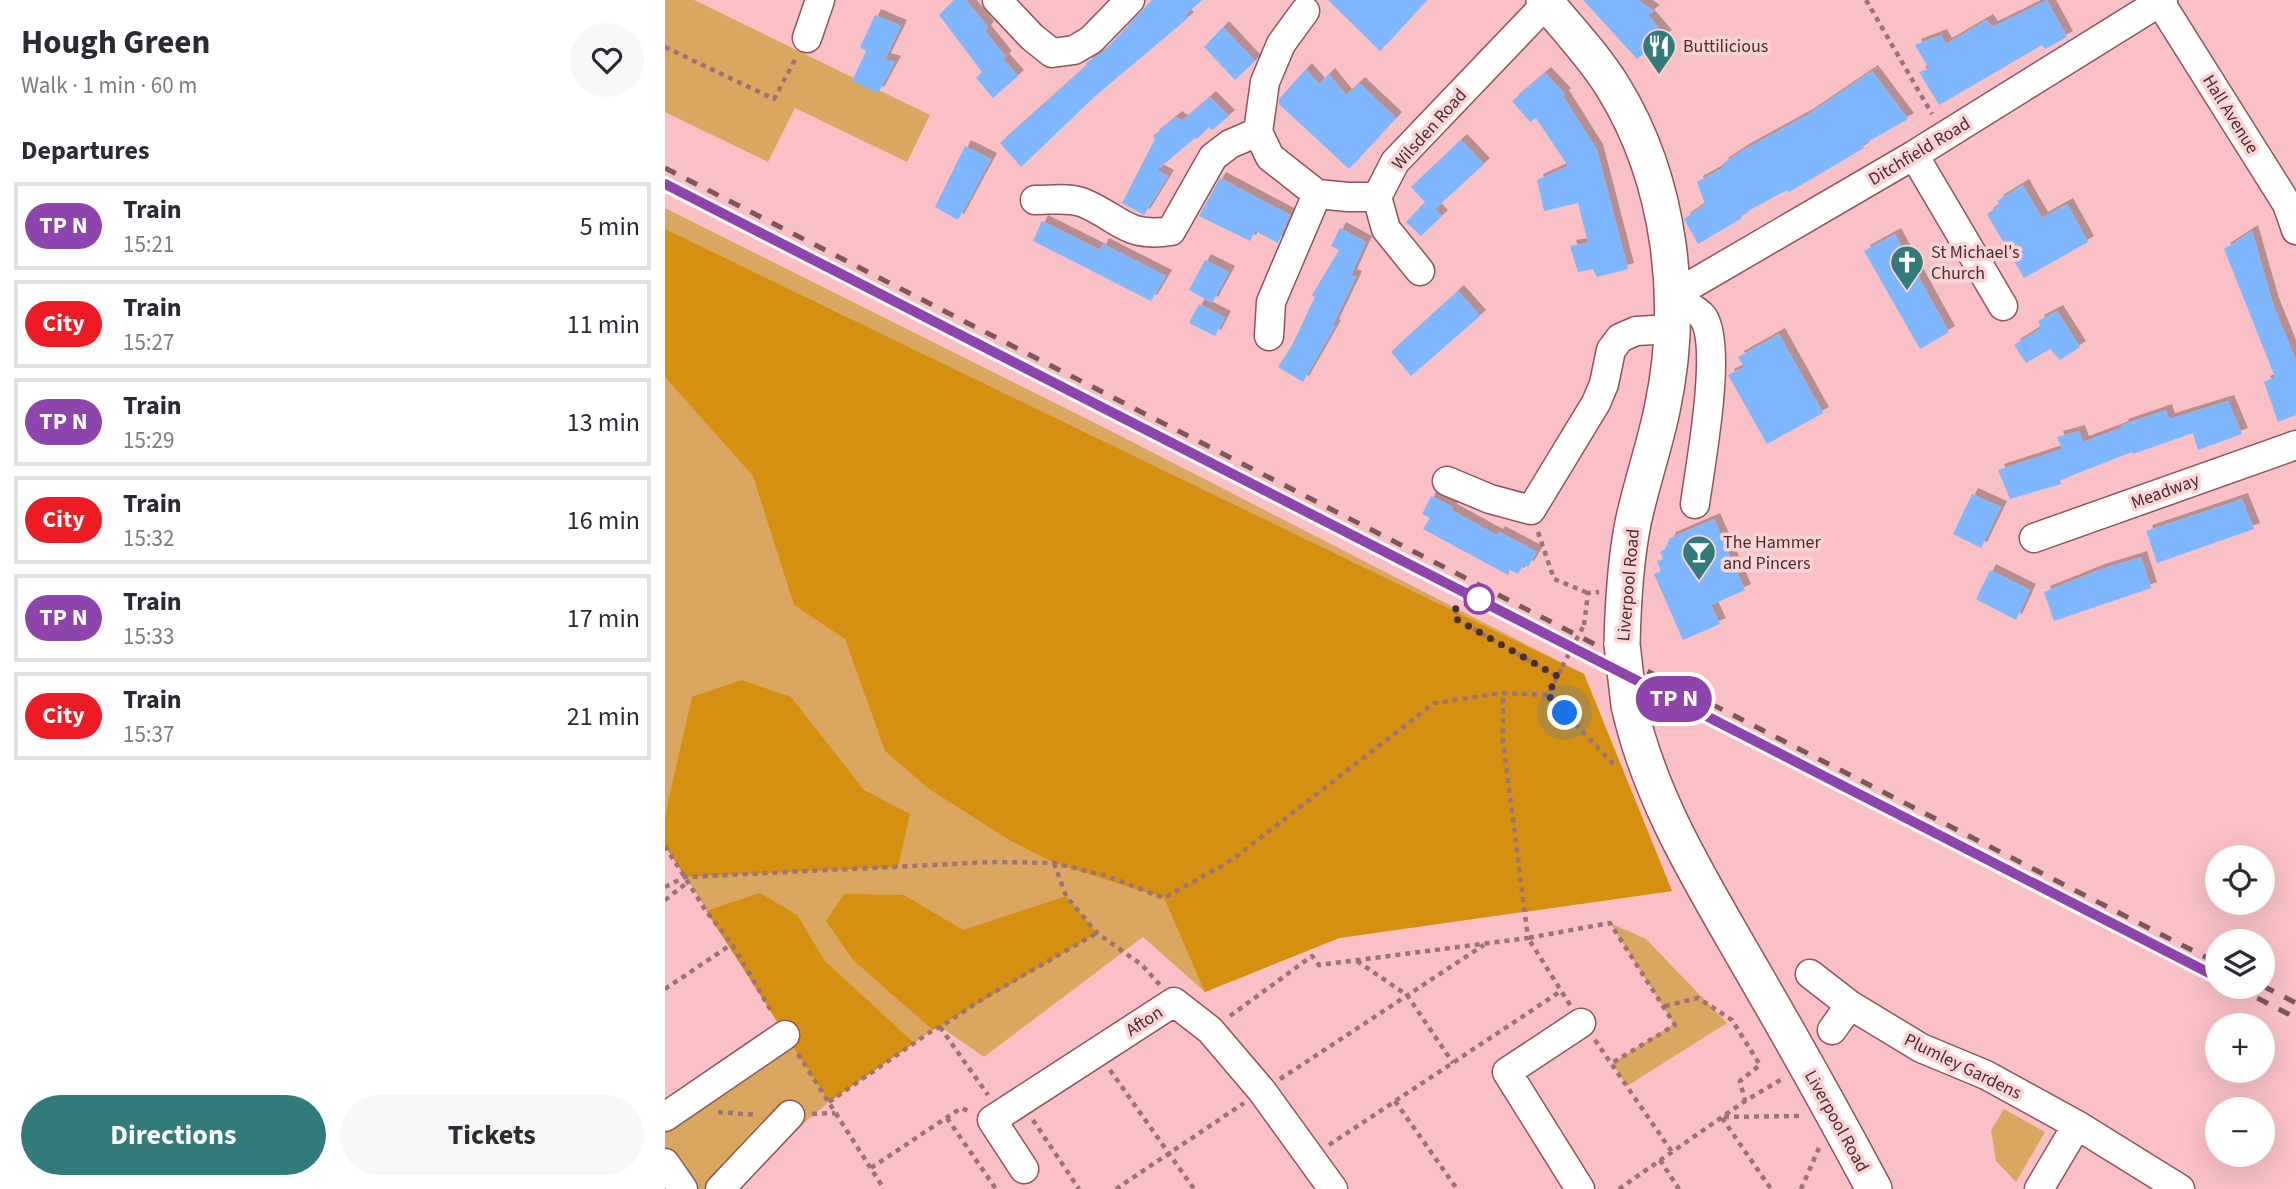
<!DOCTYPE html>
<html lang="en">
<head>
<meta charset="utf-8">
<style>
	body { margin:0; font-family:"Source Sans 3",sans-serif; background:#f7f7f7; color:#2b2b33; height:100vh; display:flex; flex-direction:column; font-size:26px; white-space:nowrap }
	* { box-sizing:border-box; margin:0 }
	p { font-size:23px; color:#7c7c81 }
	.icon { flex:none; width:38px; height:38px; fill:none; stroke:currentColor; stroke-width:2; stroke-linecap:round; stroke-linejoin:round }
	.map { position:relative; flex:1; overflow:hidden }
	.sheet { display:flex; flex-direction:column; background:#fff; width:665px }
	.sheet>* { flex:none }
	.badge { padding:0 14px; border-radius:23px; font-size:24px; line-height:46px }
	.buttons { position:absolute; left:1540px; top:845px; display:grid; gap:14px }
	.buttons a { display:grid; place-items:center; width:70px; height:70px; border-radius:50%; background:#fff; box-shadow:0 7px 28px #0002; font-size:35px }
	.you { position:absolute; width:35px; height:35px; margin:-18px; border:5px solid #fff; border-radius:50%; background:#1a73e8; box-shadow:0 0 0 10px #1a73e833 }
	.map>.badge { position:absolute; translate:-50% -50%; box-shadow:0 0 0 4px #fff }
	h2 { padding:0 21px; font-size:26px; line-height:63px }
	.round { display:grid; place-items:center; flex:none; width:74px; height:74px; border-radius:37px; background:#f7f7f7 }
	.overview { display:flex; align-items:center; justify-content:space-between; height:119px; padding:0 21px }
	h1 { font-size:33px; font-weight:700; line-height:52px }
	.primary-button { display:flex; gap:14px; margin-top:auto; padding:14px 21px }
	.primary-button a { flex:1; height:80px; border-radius:42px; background:#327b7a; color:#fff; font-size:28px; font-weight:700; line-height:80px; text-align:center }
	.primary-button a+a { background:#f7f7f7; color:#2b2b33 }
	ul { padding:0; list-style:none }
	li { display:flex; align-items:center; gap:21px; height:88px; margin:0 14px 10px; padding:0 7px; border:4px solid #e1e1e2; border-radius:0px }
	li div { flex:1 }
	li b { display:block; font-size:26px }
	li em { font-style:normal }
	li .badge { min-width:77px; font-weight:700; text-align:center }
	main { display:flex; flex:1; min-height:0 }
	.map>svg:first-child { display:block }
</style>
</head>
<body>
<main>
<section class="sheet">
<div class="overview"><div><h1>Hough Green</h1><p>Walk · 1 min · 60 m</p></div><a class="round"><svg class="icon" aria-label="heart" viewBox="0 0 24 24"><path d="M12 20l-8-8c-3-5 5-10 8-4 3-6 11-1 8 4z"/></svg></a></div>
<h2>Departures</h2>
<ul>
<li><span class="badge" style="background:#8e44ad;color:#fff">TP N</span><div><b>Train</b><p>15:21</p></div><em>5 min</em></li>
<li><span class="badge" style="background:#ed1c24;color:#fff">City</span><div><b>Train</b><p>15:27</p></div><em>11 min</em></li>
<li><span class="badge" style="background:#8e44ad;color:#fff">TP N</span><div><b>Train</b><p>15:29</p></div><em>13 min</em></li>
<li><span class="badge" style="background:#ed1c24;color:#fff">City</span><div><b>Train</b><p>15:32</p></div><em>16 min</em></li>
<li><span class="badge" style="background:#8e44ad;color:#fff">TP N</span><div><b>Train</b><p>15:33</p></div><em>17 min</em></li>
<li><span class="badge" style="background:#ed1c24;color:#fff">City</span><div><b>Train</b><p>15:37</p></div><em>21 min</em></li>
</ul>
<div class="primary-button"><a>Directions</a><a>Tickets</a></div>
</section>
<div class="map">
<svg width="1631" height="1189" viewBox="0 0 1631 1189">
	<defs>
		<filter id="shadow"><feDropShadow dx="6" dy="-6" stdDeviation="0" flood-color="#0004"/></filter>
	</defs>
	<rect width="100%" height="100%" fill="#f9c1c5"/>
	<!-- green -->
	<path fill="#daa761" d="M0 0H29L265 115 242 162 130 108 103 162 0 112Z
		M0 208 442 429 919 674 1007 891 674 938 540 992 478 937 319 1057 276 1027 268 1030 164 1102 61 1189H19L0 1162V1117L120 1034 0 844Z
		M945 923 981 939 1062 1023 962 1086 947 1063 1009 1024Z
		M1339 1109 1380 1132 1351 1182 1331 1161 1326 1130Z"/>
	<!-- forest -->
	<path fill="#d69011" d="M0 229 919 674 1007 891 674 938 540 992 499 898 389 863 346 841 264 789 220 751 180 639 129 605 88 476 0 377Z
		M77 680 126 697 199 790 245 814 233 867 20 877 0 846V815L27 697Z
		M95 893 132 915 160 961 249 1043 164 1102 41 911Z
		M179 894 239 895 298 930 401 896 432 933 268 1030 188 960 161 921Z"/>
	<!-- building -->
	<path fill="#7eb7fd" filter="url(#shadow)" d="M289 0H301L323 27 320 31 341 57 338 59 353 76 328 98 311 78 317 72 274 15Z
		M487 0H537L520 15 523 18 428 98 356 167 335 143 422 65 421 63 438 52Z
		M663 0H762L715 51Z
		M918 0H973L989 11 983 15 1001 36 972 59Z
		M1382 0 1402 37 1380 49 1377 45 1274 105 1254 72 1264 69 1250 45 1276 35 1281 44 1322 20 1327 27Z
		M210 15 236 26 220 59 230 62 213 93 187 81 201 51 195 47Z
		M558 27 590 61 570 80 539 47Z
		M641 69 654 84 664 74 681 95 694 83 731 118 684 169 614 104V99Z
		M1207 71 1243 119 1197 145 1199 148 1124 192 1122 190 1076 215 1077 218 1033 244 1019 219 1040 204 1032 182 1059 167 1057 164 1078 150 1142 115Z
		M880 73 900 94 898 96 932 150 963 269 932 277 928 269 913 272 905 246 923 243 913 203 879 211 872 180 903 166 871 118 865 122 847 101Z
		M545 97 564 116 547 130 544 127 532 139 530 138 492 170 503 176 479 215 457 203 490 139 488 136 511 117 517 121Z
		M796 140 819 164 770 209 777 216 756 236 741 222 760 202 746 187Z
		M300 146 326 159 293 220 270 207Z
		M555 178 625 215 613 243 590 231 585 241 534 216Z
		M1358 185 1377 218 1402 204 1423 242 1359 278 1322 214 1335 205 1332 201Z
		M377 221 435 250 438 244 501 276 486 301 368 241Z
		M675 228 701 242 686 275 691 277 668 325 670 326 638 382 613 367 627 345 650 297 647 295 674 250 666 246Z
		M1587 231 1608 304 1631 361V415L1613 422 1599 382 1610 377 1559 249Z
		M1230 234 1284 332 1255 349 1199 251Z
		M540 260 564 272 547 303 524 290Z
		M793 291 815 316 746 376 726 352Z
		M534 304 560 317 550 336 524 323Z
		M1392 311 1415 347 1395 360 1385 349 1361 363 1349 345 1376 328 1373 321Z
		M1114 334 1158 413 1102 444 1063 375 1079 367 1073 357Z
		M1563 401 1577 434 1533 450 1528 433 1468 454 1467 452 1395 480 1396 484 1345 499 1333 470 1397 449 1392 437 1414 431 1418 442 1458 427 1457 425 1501 410 1504 419Z
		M1307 494 1336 507 1316 548 1288 534Z
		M766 496 788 507 786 510 832 535 834 532 872 552 863 567 858 565 853 574 845 570 843 575 758 529 765 518 757 514Z
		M1577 499 1589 529 1492 563 1481 531Z
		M1049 519 1080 590 1046 605 1055 624 1018 640 989 574 996 571 992 561 998 559 995 552 1000 549 1005 538Z
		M1476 557 1486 588 1389 621 1379 592 1434 570Z
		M1325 570 1365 590 1351 620 1311 599Z"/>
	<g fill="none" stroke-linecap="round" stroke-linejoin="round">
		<!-- minor casing -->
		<g stroke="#90545a" stroke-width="31">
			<path id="minor" d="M332 0 367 37 387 53 409 50 426 40 465 0
				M1495 2 1622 204 1631 230
				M640 11 616 44 600 82 593 132 605 157 652 194 683 197H712
				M142 38 155 0
				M1249 155 1338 306
				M370 200C386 200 405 197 419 203 456 219 461 238 506 231L548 157 565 144 593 132
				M755 271 721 229 712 197 730 162 882 3
				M604 336 606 302 652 194
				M782 481 825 499 866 510 931 403 939 384 946 350 955 338 971 331 1008 329
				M1030 504C1035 466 1058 346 1038 317 1032 309 1016 302 1007 296L1249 155 1498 0
				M1369 538 1631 445
				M1145 974 1185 1005 1256 1048 1321 1075 1412 1125 1515 1189
				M1167 1030 1185 1005
				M0 1117 120 1035
				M0 1163 18 1189
				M359 1169 327 1120 509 1002 545 1030 597 1091 668 1189
				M55 1189 125 1115
				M915 1189 842 1072 916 1023
				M1374 1189 1412 1125"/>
		</g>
		<!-- major casing -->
		<g stroke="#90545a" stroke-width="38">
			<path id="major" d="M879 0C902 28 929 56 948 87 1006 181 1020 303 997 410 989 448 976 485 968 523 960 563 958 603 957 644
				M964 705C985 800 1036 881 1084 965 1127 1039 1169 1114 1209 1189"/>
		</g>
		<!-- path -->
		<path stroke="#9c7377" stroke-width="4.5" stroke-dasharray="5 5" stroke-linecap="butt" d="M1201 0 1267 114
			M0 47 109 99 131 58
			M873 532 889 579 923 593
			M791 609V619L892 676
			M919 625 923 593 934 592
			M883 695 952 768
			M0 846 41 911 67 944 108 1014
			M389 863 401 896 432 933 477 965 495 985
			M0 887 20 877 330 862 389 863 442 876 499 898 567 860 769 703 838 693 883 695 897 667
			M0 900 23 882
			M692 961 742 995 788 1063
			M0 989 67 944
			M905 1005 863 938 945 923 1010 1025 947 1063
			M1000 1006 1033 998 1067 1020 1095 1065 1075 1081 1080 1101
			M565 1016 647 956 654 965 863 938 838 741V693
			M275 1027 323 1095
			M930 1040 1007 1152
			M133 1054 219 1189
			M445 1070 529 1189
			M615 1079 819 945
			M730 1101 792 1189
			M164 1102 268 1030 275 1027 324 995 432 933
			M53 1112 93 1115
			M147 1114 170 1113
			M1059 1117 1138 1116
			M282 1118 331 1189
			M1057 1118 1106 1189
			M368 1120 414 1189
			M664 1145 896 991
			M995 1160 1014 1189
			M206 1168 296 1108 306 1112
			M451 1189 579 1103
			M954 1189 1080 1101 1117 1079
			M1136 1189 1154 1148"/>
		<!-- minor -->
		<use href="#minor" stroke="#fff" stroke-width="28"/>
		<!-- major -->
		<use href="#major" stroke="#fff" stroke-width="35"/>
		<!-- rail -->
		<path stroke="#7b585b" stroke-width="5" stroke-dasharray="12 12" stroke-linecap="butt" d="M0 168 1552 963
			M0 184 1552 978
			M1598 986 1631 1003
			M1571 987 1631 1018"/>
		<!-- major-bridge casing -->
		<g stroke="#90545a" stroke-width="38" stroke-linecap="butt">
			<path id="major-bridge" d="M957 644 964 705"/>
		</g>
		<!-- path-bridge -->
		<path stroke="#9c7377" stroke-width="4.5" stroke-dasharray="5 5" stroke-linecap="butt" d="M897 667 919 625"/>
		<!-- major-bridge -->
		<use href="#major-bridge" stroke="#fff" stroke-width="35"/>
	</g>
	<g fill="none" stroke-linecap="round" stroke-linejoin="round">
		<!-- line casing -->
		<g stroke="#fff" stroke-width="16">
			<path id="line" d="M0 184 1552 977"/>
		</g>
		<!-- line -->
		<use href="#line" stroke="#8e44ad" stroke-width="10"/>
		<!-- walk -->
		<path stroke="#4a2e31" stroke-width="7" stroke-dasharray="0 12.6" d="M814 599 790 609 791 619 892 676 883 695 900 713"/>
	</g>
	<!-- icons -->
	<defs>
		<g id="restaurant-pin" transform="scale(1.75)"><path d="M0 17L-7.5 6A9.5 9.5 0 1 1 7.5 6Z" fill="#327b7a" stroke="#fdd3d5"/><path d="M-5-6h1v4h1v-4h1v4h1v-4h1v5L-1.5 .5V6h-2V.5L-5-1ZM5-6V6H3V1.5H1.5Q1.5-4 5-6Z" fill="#fff"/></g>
		<g id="church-pin" transform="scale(1.75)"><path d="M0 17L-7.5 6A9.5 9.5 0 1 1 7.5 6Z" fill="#327b7a" stroke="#fdd3d5"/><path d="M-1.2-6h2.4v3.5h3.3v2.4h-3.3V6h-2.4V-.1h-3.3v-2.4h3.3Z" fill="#fff"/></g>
		<g id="bar-pin" transform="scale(1.75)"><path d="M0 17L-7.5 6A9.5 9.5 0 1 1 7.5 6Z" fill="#327b7a" stroke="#fdd3d5"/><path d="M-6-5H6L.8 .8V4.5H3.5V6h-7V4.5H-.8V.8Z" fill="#fff"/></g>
	</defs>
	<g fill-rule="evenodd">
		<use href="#restaurant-pin" x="994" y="46"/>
		<use href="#church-pin" x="1242" y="262"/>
		<use href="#bar-pin" x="1034" y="552"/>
	</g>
	<!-- markers -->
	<circle fill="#fff" stroke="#8e44ad" stroke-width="3.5" cx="814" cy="599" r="14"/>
	<g text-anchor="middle" stroke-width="7" stroke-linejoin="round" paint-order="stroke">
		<!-- poi labels -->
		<g font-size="18" fill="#4a2e31" stroke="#fdd3d5" text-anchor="start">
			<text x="1018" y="52">Buttilicious</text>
			<text x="1266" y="258">St Michael's<tspan x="1266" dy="21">Church</tspan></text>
			<text x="1058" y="548">The Hammer<tspan x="1058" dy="21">and Pincers</tspan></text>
		</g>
		<!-- street labels -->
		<g font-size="18" fill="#4a2e31" stroke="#fdd3d5">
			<text transform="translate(1566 114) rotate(58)" y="6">Hall Avenue</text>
			<text transform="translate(764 129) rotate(-48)" y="6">Wilsden Road</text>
			<text transform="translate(1254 151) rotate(-31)" y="6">Ditchfield Road</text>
			<text transform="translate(1500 491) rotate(-20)" y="6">Meadway</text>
			<text transform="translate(963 585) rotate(-85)" y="6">Liverpool Road</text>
			<text transform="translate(479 1021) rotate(-33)" y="6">Afton</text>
			<text transform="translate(1298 1066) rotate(26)" y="6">Plumley Gardens</text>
			<text transform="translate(1172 1121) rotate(61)" y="6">Liverpool Road</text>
		</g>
	</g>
</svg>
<div class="buttons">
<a><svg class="icon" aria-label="locate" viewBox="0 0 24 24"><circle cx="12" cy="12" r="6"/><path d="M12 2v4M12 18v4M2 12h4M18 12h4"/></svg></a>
<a><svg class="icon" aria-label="layers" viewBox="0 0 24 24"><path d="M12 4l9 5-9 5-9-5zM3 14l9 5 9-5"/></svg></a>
<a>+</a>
<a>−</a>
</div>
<div class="you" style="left:900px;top:713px"></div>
<b class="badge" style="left:1009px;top:699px;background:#8e44ad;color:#fff">TP N</b>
</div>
</main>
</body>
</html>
